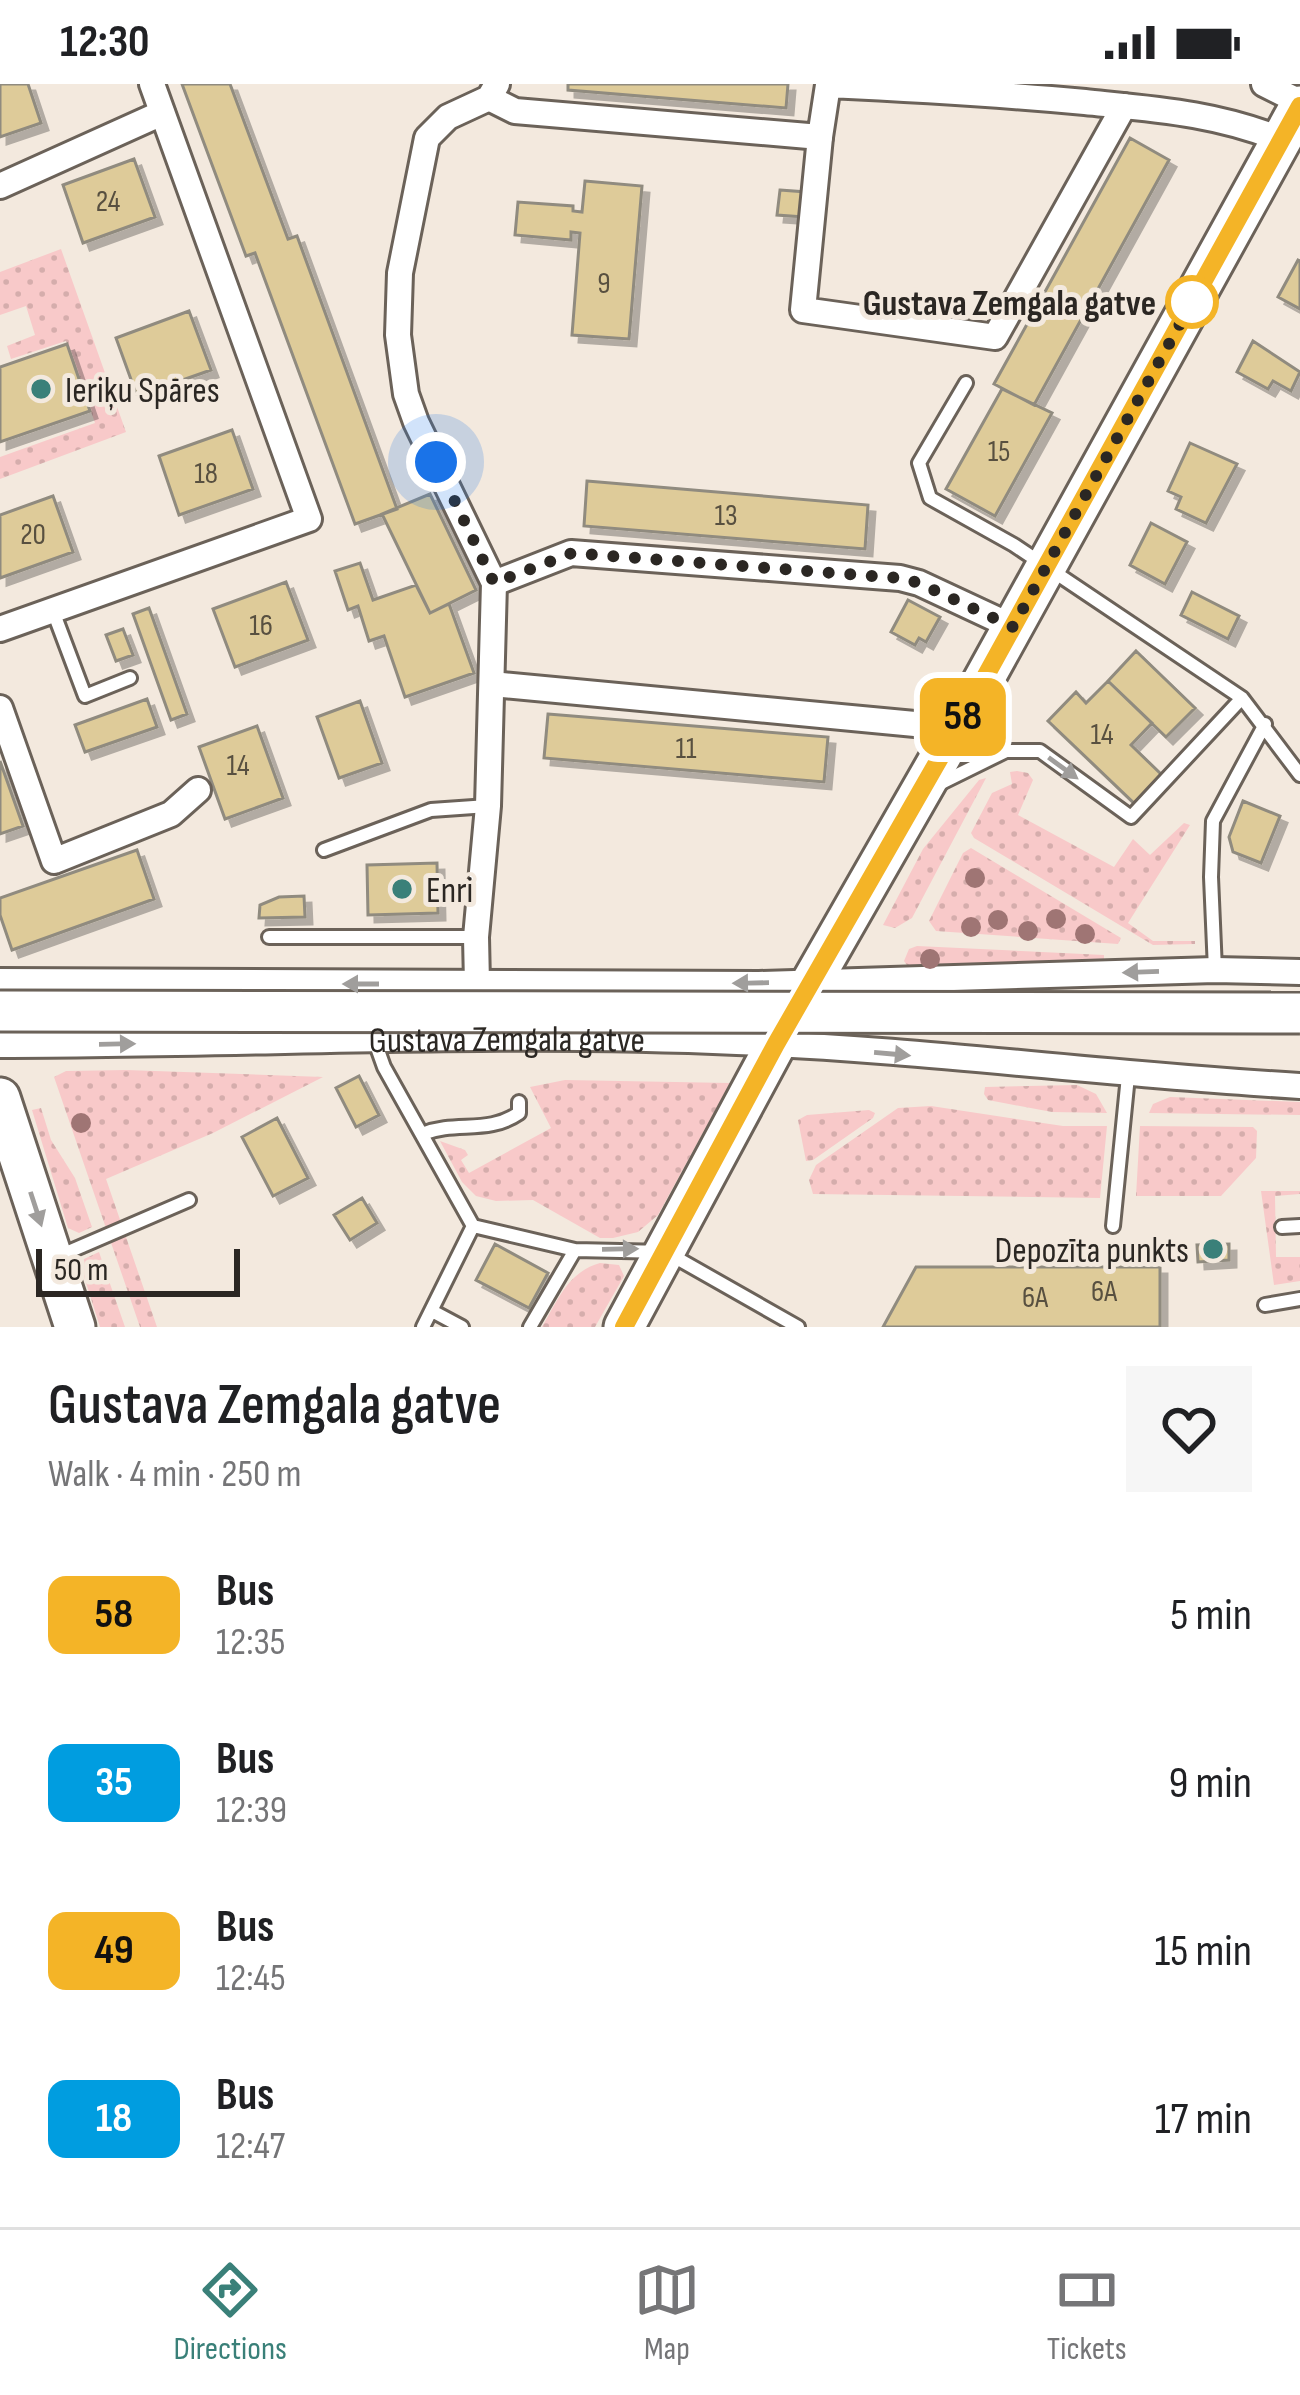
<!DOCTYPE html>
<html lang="en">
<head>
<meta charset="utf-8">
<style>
	body { margin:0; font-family:"Sofia Sans Condensed",sans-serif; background:#f6f6f6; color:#202124; height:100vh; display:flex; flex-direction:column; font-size:45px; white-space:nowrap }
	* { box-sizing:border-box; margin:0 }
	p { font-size:39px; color:#757577 }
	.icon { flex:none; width:66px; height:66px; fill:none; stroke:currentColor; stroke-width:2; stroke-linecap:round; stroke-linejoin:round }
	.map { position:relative; height:1243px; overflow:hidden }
	.drawer { display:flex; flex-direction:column; background:#fff; flex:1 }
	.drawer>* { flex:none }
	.badge { padding:0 24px; border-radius:18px; font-size:42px; line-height:78px }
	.scale { position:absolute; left:36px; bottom:30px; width:204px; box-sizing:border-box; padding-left:12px; border:6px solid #2b2723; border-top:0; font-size:33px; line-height:42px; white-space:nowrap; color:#2b2723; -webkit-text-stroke:9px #f3e9de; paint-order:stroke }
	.you { position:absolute; width:60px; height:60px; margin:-30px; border:9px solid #fff; border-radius:50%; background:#1a73e8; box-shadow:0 0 0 18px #1a73e833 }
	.map>.badge { position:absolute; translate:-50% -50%; box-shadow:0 0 0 6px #fff }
	.round { display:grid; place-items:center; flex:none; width:126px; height:126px; border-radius:0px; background:#f6f6f6 }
	.headline { display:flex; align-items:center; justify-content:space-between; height:204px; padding:0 48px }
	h1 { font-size:57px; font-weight:600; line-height:90px }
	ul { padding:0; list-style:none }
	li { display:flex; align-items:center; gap:36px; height:168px; padding:0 48px }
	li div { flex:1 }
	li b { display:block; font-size:45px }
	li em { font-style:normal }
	li .badge { min-width:132px; font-weight:700; text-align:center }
	.status { display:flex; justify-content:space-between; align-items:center; height:84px; padding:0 60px; background:#fff; direction:ltr }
	.status svg { height:33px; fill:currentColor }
	.tabs { display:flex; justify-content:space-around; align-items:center; height:168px; border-top:3px solid #e0e0e0; background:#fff; font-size:33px; color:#757577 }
	.tabs a { display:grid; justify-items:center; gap:6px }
	.tabs .on { color:#3a8079 }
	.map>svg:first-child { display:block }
</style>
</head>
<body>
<div class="status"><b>12:30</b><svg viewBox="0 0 49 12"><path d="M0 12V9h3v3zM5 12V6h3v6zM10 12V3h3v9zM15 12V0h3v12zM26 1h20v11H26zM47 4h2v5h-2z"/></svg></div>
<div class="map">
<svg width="1300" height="1243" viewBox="0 0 1300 1243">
	<defs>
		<pattern id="grass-dots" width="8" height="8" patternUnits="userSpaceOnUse" patternTransform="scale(3)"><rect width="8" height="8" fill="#f8c9c9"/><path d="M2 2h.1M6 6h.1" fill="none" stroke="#d5adac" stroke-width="1.8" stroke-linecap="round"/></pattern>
		<filter id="shadow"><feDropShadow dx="7" dy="7" stdDeviation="0" flood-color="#0004"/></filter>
	</defs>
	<rect width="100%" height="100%" fill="#f3e9de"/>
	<!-- grass -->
	<path fill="url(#grass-dots)" d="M61 165 126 348 0 395V373L95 339 66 257 11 275 7 262 35 251 26 222 0 231V188Z
		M1017 687 1028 689 1033 696 1018 731 1114 783 1133 755 1150 771 1184 739 1190 741 1128 839 1153 857H1195V860L1153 861 974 754 971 749 992 709 1012 700 1010 688Z
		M986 694 912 834 895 844 883 841 923 765 979 696Z
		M971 764 1121 854 1118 860 936 847 929 837 963 769Z
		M917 862 1104 871V876L909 884 904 877 909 865Z
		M126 986 323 993 213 1049 106 1095 157 1243H140L54 993 66 987Z
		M565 996 730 999 658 1131 638 1148 613 1154H600L533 1116 496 1117 476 1112 462 1098 440 1057 465 1066 468 1071 461 1076 469 1089 551 1044 530 1003Z
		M1077 1001 1096 1010 1107 1029 1052 1028 988 1016 984 1010 985 1003Z
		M1170 1013 1300 1018V1031L1149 1029 1153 1020Z
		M931 1022 1063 1042H1107L1100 1114 813 1110 809 1096 816 1081 898 1024Z
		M41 1024 51 1056 75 1094 92 1143 79 1149 68 1144 32 1026Z
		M869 1026 875 1029 873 1034 813 1076 806 1077 798 1036 807 1031Z
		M1140 1042 1253 1043 1257 1047 1256 1074 1221 1112H1136Z
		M1261 1107H1300V1110L1275 1112 1276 1173H1300V1197L1274 1201Z
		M99 1168 125 1243H100L81 1183 84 1175Z
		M600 1179 619 1181 624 1192 595 1243H542C558 1216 568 1188 600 1179Z"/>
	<!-- building -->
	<path fill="#decb99" stroke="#908b7f" stroke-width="3" filter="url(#shadow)" d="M0 0H28L41 39 0 53Z
		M182 0H230L288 155 297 152 397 425 355 440 255 169 246 172Z
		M568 0H788L786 24 568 6Z
		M1130 54 1169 76 1034 321 994 300Z
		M134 75 155 133 83 159 63 101Z
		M585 97 642 102 629 255 572 251 580 149 571 148V156L515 151 518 118 573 122V127L582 128Z
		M780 106 806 108 804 133 777 131Z
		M1298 176 1300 177V225L1278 213Z
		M189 227 211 286 137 312 116 254Z
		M1253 257 1300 288 1291 307 1273 297 1268 305 1237 288Z
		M67 260 90 327 0 358V283Z
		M1002 305 1052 329 995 432 946 405Z
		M232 346 253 405 179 431 159 372Z
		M1190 359 1237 380 1206 439 1176 425 1181 413 1168 407Z
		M587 397 868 421 865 465 584 442Z
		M430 410 476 506 430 529 382 430Z
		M53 412 73 468 0 494V431Z
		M1151 439 1187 458 1165 500 1130 481Z
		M360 479 373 516 416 501 430 529 449 520 474 589 405 613 384 552 369 557 358 522 348 526 335 487Z
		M286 498 308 556 235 583 213 525Z
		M1192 508 1239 532 1228 555 1181 531Z
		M908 516 940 533 926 558 919 554 915 561 891 548Z
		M149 524 187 630 171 636 133 530Z
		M123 545 133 571 116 577 106 551Z
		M1136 567 1195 624 1166 653 1108 597Z
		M1108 597 1152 639 1131 661 1163 692 1136 721 1048 637 1076 608 1086 619Z
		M147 615 157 643 85 668 75 641Z
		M360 617 382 679 339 694 317 633Z
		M548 630 828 653 824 698 544 674Z
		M257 642 283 714 225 735 199 663Z
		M0 677 23 742 0 750Z
		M1243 717 1280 732 1261 779 1233 768 1229 753Z
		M137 766 154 815 12 866 0 831V814Z
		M437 779 438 829 368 831 367 781Z
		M304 812 305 833 259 834 260 821 279 813Z
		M359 992 379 1031 356 1043 336 1004Z
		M277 1034 308 1094 273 1112 242 1053Z
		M362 1114 377 1139 350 1156 334 1131Z
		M495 1160 548 1189 529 1224 476 1196Z
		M1229 1160V1176L1198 1178 1197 1161Z
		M916 1183H1160V1243H883Z"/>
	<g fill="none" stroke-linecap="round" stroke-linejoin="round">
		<!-- lane casing -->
		<g stroke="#6b6259" stroke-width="18">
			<path id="lane" d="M966 299 919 379 930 414 1014 461 1242 614 1300 691
				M53 527 85 612 130 594
				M937 701 1006 667H1040L1131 733 1242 614
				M324 766 431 726 488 722
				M269 853H475
				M1215 886 1211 793 1213 737 1265 640
				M374 955 384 983 473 1142
				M422 1050C457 1036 487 1051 519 1029V1018
				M1113 1142 1128 992
				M1282 1143 1300 1142
				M575 1166 666 1168 798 1243
				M59 1172 189 1116
				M1265 1221 1300 1215
				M432 1227 462 1243
				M423 1243 473 1142 575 1166 530 1243"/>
		</g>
		<!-- street casing -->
		<g stroke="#6b6259" stroke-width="30">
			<g id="street">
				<path d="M1264 0 1300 18"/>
				<path d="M489 14 515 27 820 53 828 1C914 5 999 10 1085 18 1153 25 1217 29 1282 56"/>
				<path d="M820 53 803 226 995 253 1124 22"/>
				<path d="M0 102 162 29"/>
				<path d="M494 499 571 469 900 494 919 499 1013 543"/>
				<path d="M0 545 309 435 152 0"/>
				<path d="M492 600 957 644"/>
				<path d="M0 624 54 777 171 730 198 706"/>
				<path d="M0 897 759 900 1215 886 1300 888"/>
				<path d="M477 900 476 853 488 722 494 499 416 338 406 310 398 251 400 189 427 54 448 33 489 14 497 0"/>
				<path id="s1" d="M0 961C246 961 492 947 737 958 925 966 1112 991 1300 1002"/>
			</g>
		</g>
		<!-- primary casing -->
		<g stroke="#6b6259" stroke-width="45">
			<path id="primary" d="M0 1014 75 1243
				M624 1243 776 960 957 644 1300 22"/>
		</g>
		<!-- lane -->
		<use href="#lane" stroke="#fff" stroke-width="12"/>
		<!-- street -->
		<use href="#street" stroke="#fff" stroke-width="24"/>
		<!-- primary -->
		<use href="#primary" stroke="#fff" stroke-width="39"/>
		<!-- primary-bridge casing -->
		<g stroke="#6b6259" stroke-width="45" stroke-linecap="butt">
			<path id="primary-bridge" d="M0 927 1300 929"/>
		</g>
		<!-- primary-bridge -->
		<use href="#primary-bridge" stroke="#fff" stroke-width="39"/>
	</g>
	<!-- trees -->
	<g fill="#9f7574">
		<circle cx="975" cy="794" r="10"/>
		<circle cx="1056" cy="835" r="10"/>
		<circle cx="998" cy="836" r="10"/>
		<circle cx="971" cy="843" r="10"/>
		<circle cx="1028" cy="847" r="10"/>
		<circle cx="1085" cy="850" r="10"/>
		<circle cx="930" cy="875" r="10"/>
		<circle cx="81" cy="1039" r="10"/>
	</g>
	<!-- one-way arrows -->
	<defs><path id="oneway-solid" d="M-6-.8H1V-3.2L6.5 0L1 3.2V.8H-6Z" transform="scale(3)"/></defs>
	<g fill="#a09e9c">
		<use href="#oneway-solid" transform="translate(1063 684) rotate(36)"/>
		<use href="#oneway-solid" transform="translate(1141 888) rotate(178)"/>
		<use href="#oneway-solid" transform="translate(751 899) rotate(179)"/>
		<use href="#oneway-solid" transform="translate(361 900) rotate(-180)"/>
		<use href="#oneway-solid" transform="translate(117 960) rotate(-1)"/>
		<use href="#oneway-solid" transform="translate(892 970) rotate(5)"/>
		<use href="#oneway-solid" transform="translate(36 1125) rotate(72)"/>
		<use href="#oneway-solid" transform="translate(620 1165) rotate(-1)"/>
	</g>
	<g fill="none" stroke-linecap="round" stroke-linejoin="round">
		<!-- line casing -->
		<g stroke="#fff" stroke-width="27">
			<path id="line" d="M624 1243 776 960 957 644 1300 22"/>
		</g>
		<!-- line -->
		<use href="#line" stroke="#f4b427" stroke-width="18"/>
		<!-- walk -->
		<path stroke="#2b2723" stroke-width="12" stroke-dasharray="0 21.6" d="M436 378 494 499 572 469 899 494 919 499 1013 543 1192 218"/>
	</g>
	<!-- markers -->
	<circle fill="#fff" stroke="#f4b427" stroke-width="6" cx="1192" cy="218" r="24"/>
	<g fill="#3a8079" stroke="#f3e9de" stroke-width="4.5">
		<circle cx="41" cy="305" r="12"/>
		<circle cx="402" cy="805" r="12"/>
		<circle cx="1213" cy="1165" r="12"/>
	</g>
	<g text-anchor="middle" stroke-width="10" stroke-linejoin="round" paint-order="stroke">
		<!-- number labels -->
		<g font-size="30" fill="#585040">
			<text x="108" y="127">24</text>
			<text x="604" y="209">9</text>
			<text x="999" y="377">15</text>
			<text x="206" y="399">18</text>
			<text x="726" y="441">13</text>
			<text x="33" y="460">20</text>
			<text x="261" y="551">16</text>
			<text x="1102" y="660">14</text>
			<text x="686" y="674">11</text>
			<text x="238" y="691">14</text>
			<text x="1104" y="1217">6A</text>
			<text x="1035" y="1223">6A</text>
		</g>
		<!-- stop labels -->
		<g font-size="36" font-weight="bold" fill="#2b2723" stroke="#f3e9de" text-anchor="end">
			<text x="1156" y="231">Gustava Zemgala gatve</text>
		</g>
		<!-- poi labels -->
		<g font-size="36" fill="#2b2723" stroke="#f3e9de" text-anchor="start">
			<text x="65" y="318">Ieriķu Spāres</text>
			<text x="426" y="818">Enri</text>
			<text x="1189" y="1178" text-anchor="end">Depozīta punkts</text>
		</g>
		<!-- street labels -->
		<g font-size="36" fill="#2b2723" stroke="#f3e9de">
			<text dy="13" stroke="none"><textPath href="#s1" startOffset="507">Gustava Zemgala gatve</textPath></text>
		</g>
	</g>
</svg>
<div class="scale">50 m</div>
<div class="you" style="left:436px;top:378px"></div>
<b class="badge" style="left:963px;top:633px;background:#f4b427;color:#111">58</b>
</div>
<section class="drawer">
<div class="headline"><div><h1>Gustava Zemgala gatve</h1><p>Walk · 4 min · 250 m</p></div><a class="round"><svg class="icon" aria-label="heart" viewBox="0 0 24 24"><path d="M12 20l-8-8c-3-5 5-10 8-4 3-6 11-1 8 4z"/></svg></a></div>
<ul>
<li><span class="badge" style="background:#f4b427;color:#111">58</span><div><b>Bus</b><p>12:35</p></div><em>5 min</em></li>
<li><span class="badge" style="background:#009de0;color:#fff">35</span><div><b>Bus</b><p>12:39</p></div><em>9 min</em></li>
<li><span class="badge" style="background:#f4b427;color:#111">49</span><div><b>Bus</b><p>12:45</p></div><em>15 min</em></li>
<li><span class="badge" style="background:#009de0;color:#fff">18</span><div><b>Bus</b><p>12:47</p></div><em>17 min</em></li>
</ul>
</section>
<nav class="tabs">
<a class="on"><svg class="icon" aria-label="directions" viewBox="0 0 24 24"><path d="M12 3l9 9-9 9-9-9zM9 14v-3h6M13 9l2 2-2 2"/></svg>Directions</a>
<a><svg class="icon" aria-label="map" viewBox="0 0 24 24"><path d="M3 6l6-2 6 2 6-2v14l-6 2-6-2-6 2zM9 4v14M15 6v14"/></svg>Map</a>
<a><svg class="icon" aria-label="tickets" viewBox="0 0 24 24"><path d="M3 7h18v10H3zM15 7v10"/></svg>Tickets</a>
</nav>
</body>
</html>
